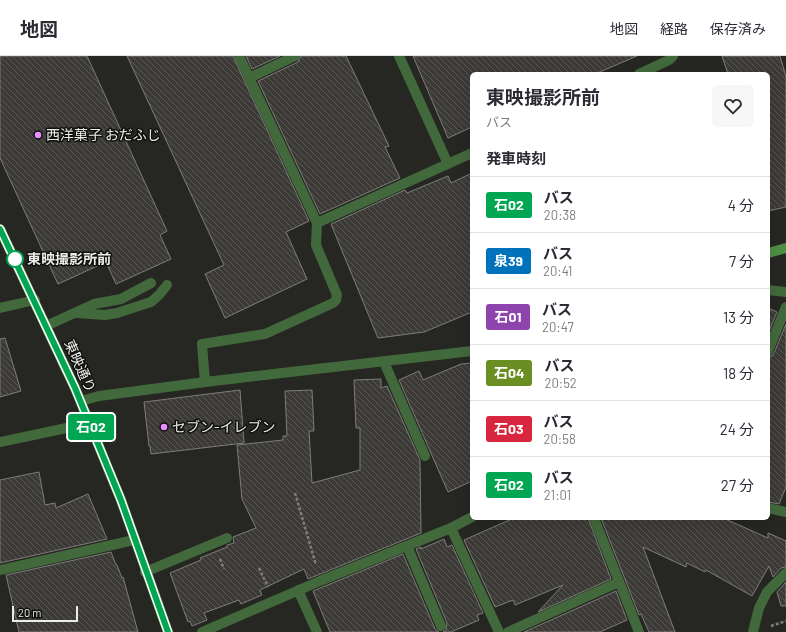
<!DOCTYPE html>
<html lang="ja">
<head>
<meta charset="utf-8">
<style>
	body { margin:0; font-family:Barlow,"Noto Sans JP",sans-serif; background:#f7f7f7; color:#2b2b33; height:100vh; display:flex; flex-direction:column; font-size:15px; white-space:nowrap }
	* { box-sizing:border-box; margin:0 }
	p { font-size:13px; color:#7c7c81 }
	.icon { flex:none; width:22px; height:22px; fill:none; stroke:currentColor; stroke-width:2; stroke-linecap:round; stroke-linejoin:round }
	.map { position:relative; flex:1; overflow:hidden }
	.side { position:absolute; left:470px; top:16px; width:300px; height:448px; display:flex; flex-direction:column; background:#fff; border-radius:6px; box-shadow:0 4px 16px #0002 }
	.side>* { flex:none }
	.badge { padding:0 8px; border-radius:3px; font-size:14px; line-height:26px }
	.scale { position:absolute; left:12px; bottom:10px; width:66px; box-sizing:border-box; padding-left:4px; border:2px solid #ececea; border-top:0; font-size:11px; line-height:14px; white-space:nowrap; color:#ececea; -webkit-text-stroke:3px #0f0f0e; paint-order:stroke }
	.map>.badge { position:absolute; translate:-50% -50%; box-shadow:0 0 0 2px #fff }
	h2 { padding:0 16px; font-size:15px; line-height:36px }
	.round { display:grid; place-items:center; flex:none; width:42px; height:42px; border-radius:6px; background:#f7f7f7 }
	.head { display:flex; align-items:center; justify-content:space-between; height:68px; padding:0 16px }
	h1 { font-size:19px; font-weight:700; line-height:30px }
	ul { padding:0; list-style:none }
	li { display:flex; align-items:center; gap:12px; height:56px; padding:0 16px; border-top:1px solid #e1e1e2 }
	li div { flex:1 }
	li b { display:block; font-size:15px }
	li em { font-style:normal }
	li .badge { min-width:44px; font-weight:700; text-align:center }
	header { display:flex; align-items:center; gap:24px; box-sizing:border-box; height:56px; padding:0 20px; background:#fff; border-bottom:1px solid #e1e1e2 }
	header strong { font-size:19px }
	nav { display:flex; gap:22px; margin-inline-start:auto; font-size:14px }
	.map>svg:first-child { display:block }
</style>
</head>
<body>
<header>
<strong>地図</strong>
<nav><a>地図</a><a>経路</a><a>保存済み</a></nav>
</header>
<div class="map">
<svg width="786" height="576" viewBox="0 0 786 576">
	<defs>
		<pattern id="building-back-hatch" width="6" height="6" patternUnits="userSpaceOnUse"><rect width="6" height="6" fill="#3b3a37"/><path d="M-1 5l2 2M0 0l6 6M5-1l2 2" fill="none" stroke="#585754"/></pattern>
	</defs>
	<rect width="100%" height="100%" fill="#262623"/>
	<!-- building -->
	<path fill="url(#building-back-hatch)" stroke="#7f7d7a" d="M0 0H87L167 175 160 179 171 203 116 228 106 206 58 228 0 102Z
		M127 0H233L309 165 286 176 307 223 225 262 205 218 224 209Z
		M246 0H280L252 13Z
		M301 0H346L389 90 385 91 400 122 320 158 258 25 298 6Z
		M413 0H637L595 18H472V71L448 82Z
		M722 0H780L786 21V151L768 155V18H728Z
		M472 117V256L424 276 378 282 331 168 405 134 407 137 448 120 451 127Z
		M768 252 777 256 768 278Z
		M786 268V431L779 448 768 446V301L772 300 774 297Z
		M5 282 21 335 0 341V283Z
		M472 307V425L448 436 399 324 419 315 423 324 461 308Z
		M381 323V332L387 330 420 404 421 477 308 523 304 513 260 534 262 539 241 548 239 544 204 557 207 564 192 570 190 565 188 566 170 517 201 504 200 502 227 491V489L234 487 233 481 256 472 242 443 237 389 283 384V380H287L285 335 312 334 314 375H309L312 427 360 414V372H356L354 324Z
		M240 334 244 387 151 398 150 390H149L144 346Z
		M39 416 45 449 55 447 56 452 88 438 107 483 0 507V424Z
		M514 462H588L611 523 538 556 563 529 515 549 513 544 495 551 464 484Z
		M601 462H723L768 482V477L786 485V511L781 512 773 521 769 510 752 540 706 514 705 516 687 507 686 511 643 491 675 576H649L641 558 639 559Z
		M444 483 447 491 452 489 483 557 477 559 479 564 451 576H443L446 574 447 567 416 493 421 491V493Z
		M111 496 116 509H117L122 522 123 521 138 576H19L6 519Z
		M403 498 435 573 439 576H330L313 535Z
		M786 526V550H781L777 536Z
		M616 535 627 564 600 576H524Z"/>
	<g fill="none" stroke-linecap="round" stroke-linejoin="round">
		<!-- path -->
		<path stroke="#7e7e7b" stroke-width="2.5" stroke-dasharray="3 2" stroke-linecap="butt" d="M295 437 316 509
			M220 503 224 513
			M259 512 268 531
			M771 570 786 565"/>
		<!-- lane -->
		<path stroke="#42693c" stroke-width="10" d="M399 0 448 108
			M639 18 669 4 673 0
			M249 22 295 0
			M317 167 472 97
			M768 234 786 236
			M0 252 35 244
			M76 257 105 259 117 257 151 246 159 239 167 229
			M46 270 94 248 121 243 151 227
			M768 295 786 251
			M384 306 425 400
			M205 326 202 288 265 278 333 247 336 244 337 239 316 189 317 167 239 0
			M407 490 441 570
			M145 516 227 482
			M508 576 619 526
			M753 576 759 552 767 536 786 517"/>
		<!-- street -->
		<path stroke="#42693c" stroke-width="10" d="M81 345 99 340 205 326 472 295
			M0 386 90 367
			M768 452 786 456
			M594 462 639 576
			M451 472 499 576
			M0 514 134 484
			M298 534 317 576
			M202 576 320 525 451 472 472 461"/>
		<!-- secondary -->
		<path stroke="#4f8f45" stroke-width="10" d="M0 173 75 332 121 444 168 576
			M768 197 786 192"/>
	</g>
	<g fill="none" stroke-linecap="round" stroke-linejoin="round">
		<!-- line casing -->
		<g stroke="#fff" stroke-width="9">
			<path id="line" d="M0 173 75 332 121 444 168 576"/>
		</g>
		<!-- line -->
		<use href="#line" stroke="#00a651" stroke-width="6"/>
	</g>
	<!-- markers -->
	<g fill="#ea8dfd" stroke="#0f0f0e" stroke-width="1.5">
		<circle cx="38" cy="79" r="4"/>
		<circle cx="164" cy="371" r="4"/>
	</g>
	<circle fill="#fff" stroke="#00a651" stroke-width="2" cx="15" cy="203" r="8"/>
	<g text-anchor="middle" stroke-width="3" stroke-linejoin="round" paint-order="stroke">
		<!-- poi labels -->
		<g font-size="14" fill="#ececea" stroke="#0f0f0e" text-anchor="start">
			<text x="46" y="84">西洋菓子 おだふじ</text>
			<text x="172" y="376">セブン-イレブン</text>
		</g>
		<!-- stop labels -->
		<g font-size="14" font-weight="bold" fill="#ececea" stroke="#0f0f0e" text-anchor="start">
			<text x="27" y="208">東映撮影所前</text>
		</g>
		<!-- street labels -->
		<g font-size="14" fill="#ececea" stroke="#0f0f0e">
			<text transform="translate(80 310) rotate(66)" y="5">東映通り</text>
		</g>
	</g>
</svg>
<div class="scale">20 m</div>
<b class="badge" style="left:91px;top:371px;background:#00a651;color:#fff">石02</b>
<section class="side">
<div class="head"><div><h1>東映撮影所前</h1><p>バス</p></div><a class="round"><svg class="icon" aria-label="heart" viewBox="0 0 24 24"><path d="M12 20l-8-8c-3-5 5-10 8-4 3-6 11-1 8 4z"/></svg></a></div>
<h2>発車時刻</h2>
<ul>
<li><span class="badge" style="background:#00a651;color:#fff">石02</span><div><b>バス</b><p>20:38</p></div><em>4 分</em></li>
<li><span class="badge" style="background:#0072bc;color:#fff">泉39</span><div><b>バス</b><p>20:41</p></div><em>7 分</em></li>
<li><span class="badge" style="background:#8e44ad;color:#fff">石01</span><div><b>バス</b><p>20:47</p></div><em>13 分</em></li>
<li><span class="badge" style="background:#6b8e23;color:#fff">石04</span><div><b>バス</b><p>20:52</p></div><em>18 分</em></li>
<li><span class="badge" style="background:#d7263d;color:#fff">石03</span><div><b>バス</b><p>20:58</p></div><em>24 分</em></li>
<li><span class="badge" style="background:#00a651;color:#fff">石02</span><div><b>バス</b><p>21:01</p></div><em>27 分</em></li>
</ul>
</section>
</div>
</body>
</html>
